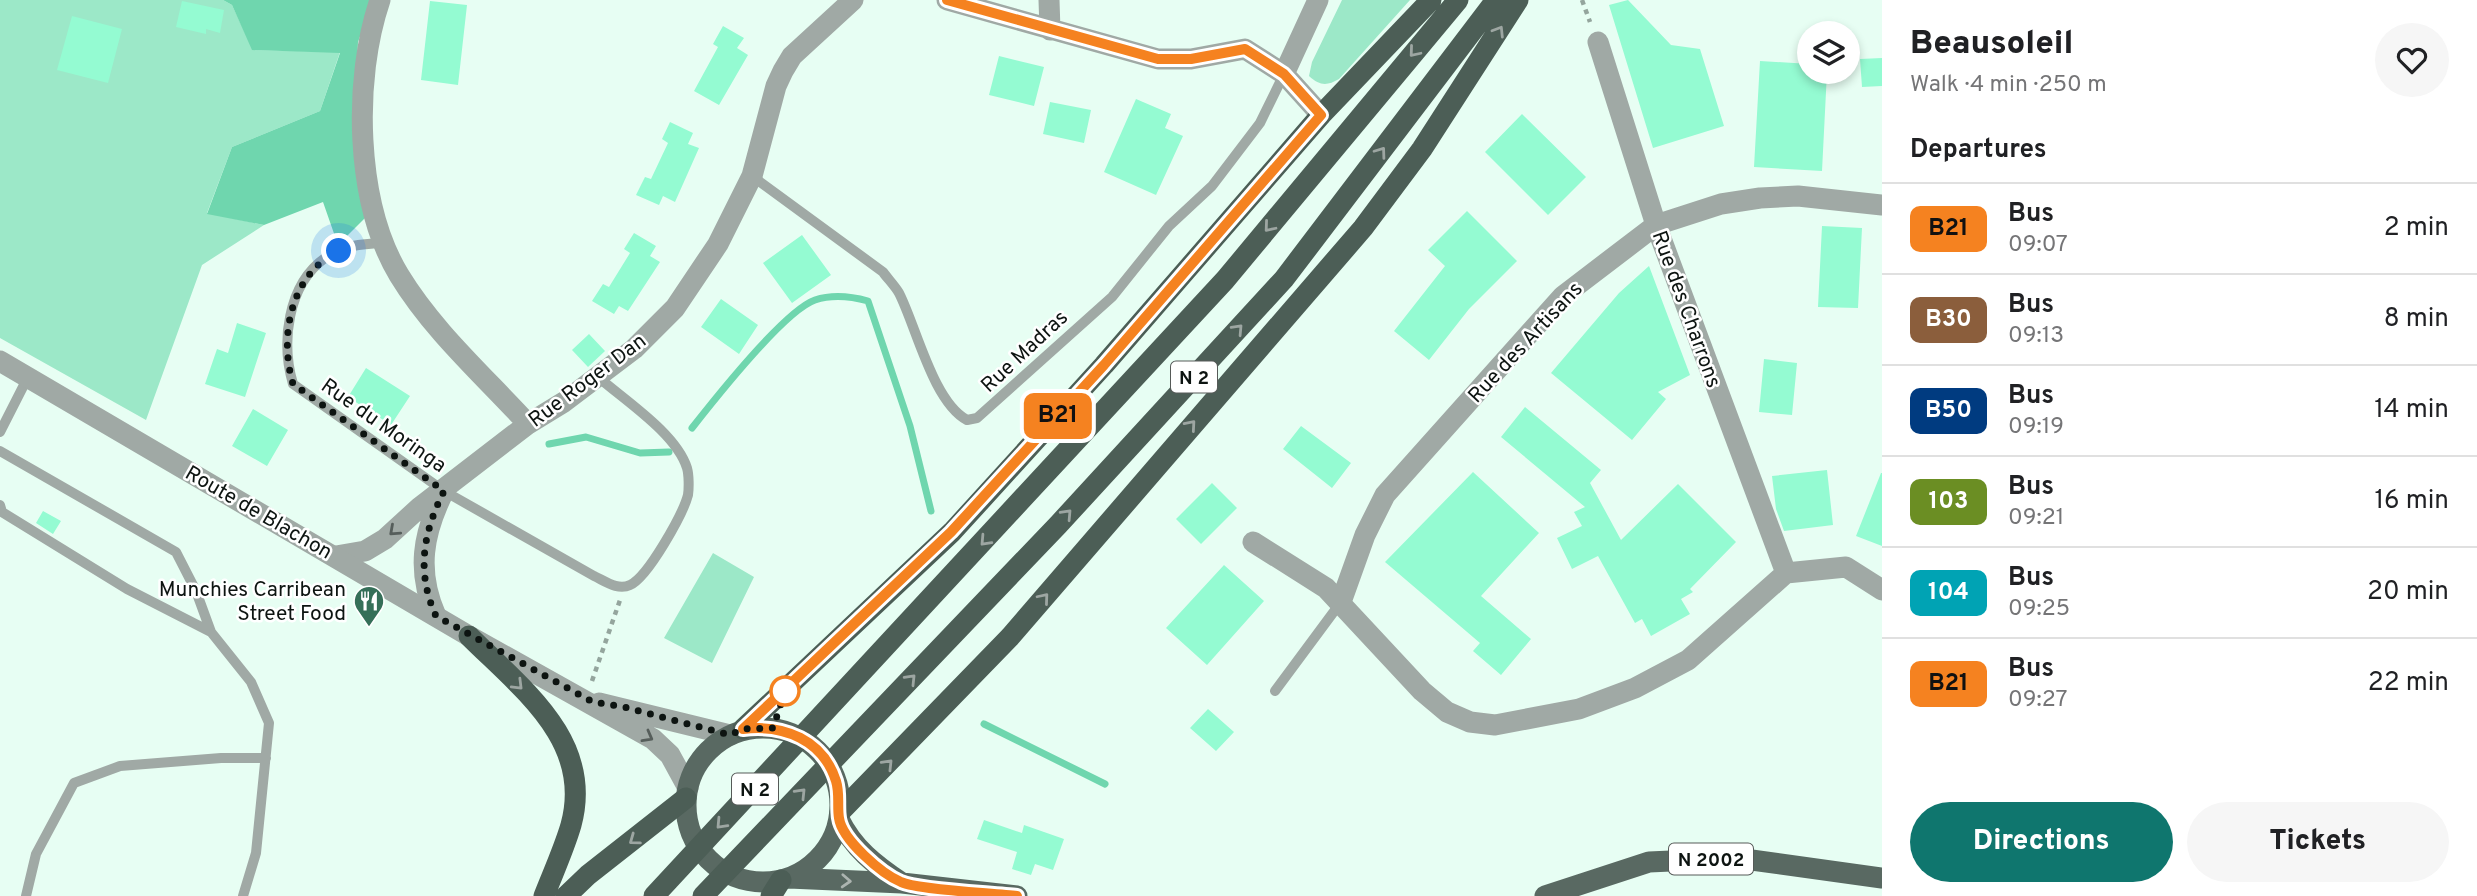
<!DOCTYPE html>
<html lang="en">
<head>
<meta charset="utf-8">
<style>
	body { margin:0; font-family:Overpass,sans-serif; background:#f6f6f6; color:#202124; height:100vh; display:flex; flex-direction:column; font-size:26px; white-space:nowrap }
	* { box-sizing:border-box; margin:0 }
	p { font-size:23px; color:#757577 }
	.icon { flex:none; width:38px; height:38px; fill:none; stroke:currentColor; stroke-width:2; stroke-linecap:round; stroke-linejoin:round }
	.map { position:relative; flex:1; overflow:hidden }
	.details { display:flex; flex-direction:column; background:#fff; width:595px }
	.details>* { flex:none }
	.badge { padding:0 14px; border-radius:10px; font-size:24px; line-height:46px }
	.tools { position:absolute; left:1797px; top:21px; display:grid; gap:14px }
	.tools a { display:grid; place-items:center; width:63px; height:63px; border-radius:50%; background:#fff; box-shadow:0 4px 10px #0003; font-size:35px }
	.you { position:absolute; width:35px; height:35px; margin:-18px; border:5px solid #fff; border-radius:50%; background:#1a73e8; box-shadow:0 0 0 10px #1a73e833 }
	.map>.badge { position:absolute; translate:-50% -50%; box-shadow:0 0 0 4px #fff }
	h2 { padding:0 28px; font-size:26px; line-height:63px }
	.round { display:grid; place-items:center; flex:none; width:74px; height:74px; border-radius:37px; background:#f6f6f6 }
	.head { display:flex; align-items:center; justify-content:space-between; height:119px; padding:0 28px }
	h1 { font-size:33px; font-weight:800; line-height:52px }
	.primary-button { display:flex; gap:14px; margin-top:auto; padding:14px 28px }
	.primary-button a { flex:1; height:80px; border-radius:42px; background:#0f766e; color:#fff; font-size:28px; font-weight:800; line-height:80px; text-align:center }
	.primary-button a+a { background:#f6f6f6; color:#202124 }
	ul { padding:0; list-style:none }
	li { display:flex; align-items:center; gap:21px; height:91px; padding:0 28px; border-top:2px solid #e0e0e0 }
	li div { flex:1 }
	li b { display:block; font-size:26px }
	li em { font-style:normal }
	li .badge { min-width:77px; font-weight:700; text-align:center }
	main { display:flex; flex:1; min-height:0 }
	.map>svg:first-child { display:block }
</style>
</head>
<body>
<main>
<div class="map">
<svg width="1882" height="896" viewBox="0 0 1882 896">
	<rect width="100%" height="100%" fill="#e7fef3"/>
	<!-- green -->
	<path fill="#9ce8c8" d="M0 0H223L232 5 253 50 340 52 320 111 232 147 207 213 264 225 202 265 146 420 0 338Z
		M1342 0H1410L1339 79C1327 86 1320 86 1309 76L1312 62Z
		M713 553 754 577 712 663 664 638Z"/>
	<!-- forest -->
	<path fill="#6fd6ae" d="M223 0H373L358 42 354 134 366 217 338 245 323 202 264 225 207 214 232 147 320 111 340 53 252 50 232 5Z"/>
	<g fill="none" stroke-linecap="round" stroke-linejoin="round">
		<!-- stream -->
		<path stroke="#6fd6ae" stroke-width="7" d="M692 428C714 400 784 311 815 300 833 294 850 296 868 301L910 426 931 511
			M549 444 586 437 640 453 669 452
			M984 724 1105 784"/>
	</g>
	<!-- building -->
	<path fill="#94fbd2" d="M1628 0 1671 45 1700 49 1724 126 1653 148 1609 5Z
		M182 1 224 10 220 33 206 29V34L176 27Z
		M430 1 467 5 458 85 421 80Z
		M72 16 122 29 108 83 57 70Z
		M723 26 744 38 737 48 748 55 719 105 694 91 718 47 713 44Z
		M999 56 1044 67 1034 106 989 95Z
		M1882 58V86L1862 87 1860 59Z
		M1760 61 1810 64V72H1827L1822 171 1754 167Z
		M1136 99 1171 114 1165 128 1183 136 1156 195 1104 172Z
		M1050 102 1091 110 1084 143 1043 134Z
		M1522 114 1586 177 1548 215 1485 152Z
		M670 122 693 133 688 144 699 148 675 202 663 196 659 205 636 195 645 177 651 179 668 143 662 139Z
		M1467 211 1517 261 1469 309 1429 360 1394 331 1445 266 1428 250Z
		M1822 226 1862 228 1858 308 1818 307Z
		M634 233 656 246 650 256 660 262 628 311 619 306 614 314 592 301 603 284 609 287 630 253 624 249Z
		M802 235 831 275 792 303 763 263Z
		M1649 266 1690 375 1658 392 1666 399 1632 440 1551 373 1619 293Z
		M721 299 758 325 739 354 701 327Z
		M237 323 266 333 245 397 205 384 217 349 228 353Z
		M589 334 605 351 588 367 572 350Z
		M1764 359 1797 363 1792 415 1759 412Z
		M366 368 410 396 391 425 348 397Z
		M1525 407 1601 470 1590 483 1621 540 1678 484 1736 542 1690 589 1693 592 1681 599 1690 614 1651 636 1642 619 1635 623 1598 556 1572 569 1557 538 1582 526 1574 512 1585 507 1501 437Z
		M253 409 288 430 267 466 232 446Z
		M1301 426 1351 463 1332 488 1283 449Z
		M1827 470 1833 525 1784 531 1776 509 1772 476Z
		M1473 472 1539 533 1481 596 1531 639 1501 675 1473 651 1480 643 1385 562Z
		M1881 473H1882V546L1856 536Z
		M1212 483 1237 508 1201 544 1176 519Z
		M43 511 61 521 53 534 36 523Z
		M1224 565 1264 601 1207 665 1166 628Z
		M1208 709 1234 732 1216 751 1190 728Z
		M984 820 1022 833 1024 825 1064 839 1053 870 1035 864 1031 875 1012 869 1017 852 977 839Z"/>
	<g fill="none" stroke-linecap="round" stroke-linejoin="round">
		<!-- path -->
		<path stroke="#94a59d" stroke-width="4.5" stroke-dasharray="5 5" stroke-linecap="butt" d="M1582 0 1590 22
			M592 681 620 600"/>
		<!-- service -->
		<path stroke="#a0a9a5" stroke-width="10" d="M752 176 883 272C888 279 895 286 899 293 916 326 933 402 967 420L977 418 1112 297 1169 226 1212 186 1260 123 1284 74
			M383 243C362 244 343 245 325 258 287 285 281 343 293 384L444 491 594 576C605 581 618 591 630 585 648 577 683 514 688 495 689 488 689 475 687 468 676 433 624 400 597 376
			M0 432 28 377
			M0 451 176 552 196 591 211 632 251 682 269 723 256 853 243 896
			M0 505 2 512 127 589 211 632
			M1275 691 1341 602
			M26 896 36 854 74 783 120 766 221 758H266"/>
		<!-- minor -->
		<path stroke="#a0a9a5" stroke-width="21" d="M380 0C353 79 355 202 399 275 433 331 484 376 528 424
			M947 0 1158 59H1191L1245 49 1284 74 1321 115
			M1049 0 1050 30
			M1598 42 1656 225 1786 573
			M1284 74 1318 0
			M1253 542 1326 588 1422 691 1447 712 1470 722 1495 725 1579 709 1635 688 1688 660 1786 573 1846 567 1882 590
			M336 556 365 551 385 539 420 507 528 424 564 402 634 349 675 308 718 244 752 176 776 86 783 71 792 56 853 0
			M1341 602 1365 535 1385 495 1563 296 1656 225 1721 204 1760 198 1798 196 1882 205
			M436 616C416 571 423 533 444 491"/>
		<!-- tertiary -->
		<path stroke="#a0a9a5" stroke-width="21" d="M0 361 469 636 653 739 670 755 688 788
			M599 703 730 735"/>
		<!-- primary -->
		<path stroke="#596962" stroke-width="21" d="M686 805a77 77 0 1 1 154 0a77 77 0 1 1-154 0Z
			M839 819C853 848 875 865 902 883
			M789 878 902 883 1017 896
			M1545 896 1649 862 1737 858 1882 878"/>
		<!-- trunk -->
		<path stroke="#4c5e56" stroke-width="21" d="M469 636C522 689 594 741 571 825 564 849 553 873 544 896
			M743 729 952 532 1104 365 1321 115 1431 0
			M840 812 1010 637 1363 228 1422 149 1518 0
			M566 896 588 875 686 798
			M654 896 1225 280 1458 0
			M703 896 1058 525 1284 279 1496 0
			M771 896 781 880"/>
	</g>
	<!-- one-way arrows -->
	<defs><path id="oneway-chevron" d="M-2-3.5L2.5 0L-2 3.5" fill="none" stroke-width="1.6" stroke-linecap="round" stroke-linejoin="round" transform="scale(1.75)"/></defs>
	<g stroke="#9da6a2">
		<use href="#oneway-chevron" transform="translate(1499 31) rotate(-58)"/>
		<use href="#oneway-chevron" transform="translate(1414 52) rotate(130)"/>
		<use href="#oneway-chevron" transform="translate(1381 152) rotate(-54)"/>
		<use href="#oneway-chevron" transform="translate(1269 227) rotate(130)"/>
		<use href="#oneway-chevron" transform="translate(1238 329) rotate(-47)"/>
		<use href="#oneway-chevron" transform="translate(1191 425) rotate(-49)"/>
		<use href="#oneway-chevron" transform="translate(1067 514) rotate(-47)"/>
		<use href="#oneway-chevron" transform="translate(985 541) rotate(133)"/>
		<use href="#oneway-chevron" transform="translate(1044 598) rotate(-50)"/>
		<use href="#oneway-chevron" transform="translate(911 679) rotate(-46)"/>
		<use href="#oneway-chevron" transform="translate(518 685) rotate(45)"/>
		<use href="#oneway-chevron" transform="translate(888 764) rotate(-46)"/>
		<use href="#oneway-chevron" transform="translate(801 793) rotate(-46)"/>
		<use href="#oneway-chevron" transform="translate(721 824) rotate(133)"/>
		<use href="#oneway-chevron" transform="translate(634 840) rotate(144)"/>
	</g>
	<g stroke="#565e5b">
		<use href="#oneway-chevron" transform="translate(394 531) rotate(138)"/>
		<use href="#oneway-chevron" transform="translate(648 737) rotate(29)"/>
	</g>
	<use stroke="#acb4b0" href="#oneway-chevron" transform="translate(846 881) rotate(3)"/>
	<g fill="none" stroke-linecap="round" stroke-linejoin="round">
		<!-- line casing -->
		<g stroke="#fff" stroke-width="16">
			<path id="line" d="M947 0 1158 59H1191L1245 49 1284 74 1321 115 1104 365 951 532 743 729C784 724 823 740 836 781 840 794 837 806 839 818 842 840 882 874 901 882 918 890 993 893 1017 896"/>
		</g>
		<!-- line -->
		<use href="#line" stroke="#f58220" stroke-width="10"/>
		<!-- walk -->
		<path stroke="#0d1411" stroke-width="7" stroke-dasharray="0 12.6" d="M339 251C290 274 279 337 293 384L444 491C423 533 416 572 436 616L593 702 624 707 730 735 743 729 773 728 785 691"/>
	</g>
	<!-- icons -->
	<defs>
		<g id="restaurant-pin" transform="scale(1.575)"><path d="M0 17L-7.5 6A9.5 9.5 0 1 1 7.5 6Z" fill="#356f58" stroke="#fff"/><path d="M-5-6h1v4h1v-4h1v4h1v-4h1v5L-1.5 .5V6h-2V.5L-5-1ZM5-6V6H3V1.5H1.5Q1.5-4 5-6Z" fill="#fff"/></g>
	</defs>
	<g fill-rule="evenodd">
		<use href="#restaurant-pin" x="369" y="601"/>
	</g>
	<!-- markers -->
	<circle fill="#fff" stroke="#f58220" stroke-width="3.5" cx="785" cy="691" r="14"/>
	<g text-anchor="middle" stroke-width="5" stroke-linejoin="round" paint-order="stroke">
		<!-- shield labels -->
		<g fill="#fff" stroke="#565a58" stroke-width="2">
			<rect x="1171" y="361.5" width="46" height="31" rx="5"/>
			<rect x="732" y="773.5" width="46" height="31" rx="5"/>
			<rect x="1669" y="843.5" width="84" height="31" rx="5"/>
		</g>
		<g font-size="19" font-weight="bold" fill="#0d1411">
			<text x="1194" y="384">N 2</text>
			<text x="755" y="796">N 2</text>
			<text x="1711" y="866">N 2002</text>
		</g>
		<!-- street labels -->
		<g font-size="21" fill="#0d1411" stroke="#fff">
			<text transform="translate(1687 309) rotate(70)" y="7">Rue des Charrons</text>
			<text transform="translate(1525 342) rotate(-47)" y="7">Rue des Artisans</text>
			<text transform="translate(1024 351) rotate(-43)" y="7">Rue Madras</text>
			<text transform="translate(587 380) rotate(-37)" y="7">Rue Roger Dan</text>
			<text transform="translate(384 425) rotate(35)" y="7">Rue du Moringa</text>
			<text transform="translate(259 512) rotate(30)" y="7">Route de Blachon</text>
		</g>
		<!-- poi labels -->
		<g font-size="21" fill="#0d1411" stroke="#fff" text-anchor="end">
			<text x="346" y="596">Munchies Carribean<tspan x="346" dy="24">Street Food</tspan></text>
		</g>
	</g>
</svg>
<div class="tools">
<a><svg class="icon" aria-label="layers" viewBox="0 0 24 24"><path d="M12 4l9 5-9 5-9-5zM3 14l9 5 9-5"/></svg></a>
</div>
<div class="you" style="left:339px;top:251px"></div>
<b class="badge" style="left:1058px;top:416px;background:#f58220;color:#111">B21</b>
</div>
<section class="details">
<div class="head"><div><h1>Beausoleil</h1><p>Walk · 4 min · 250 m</p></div><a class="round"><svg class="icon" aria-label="heart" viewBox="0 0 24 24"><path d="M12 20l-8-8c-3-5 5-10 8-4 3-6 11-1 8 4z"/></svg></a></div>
<h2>Departures</h2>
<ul>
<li><span class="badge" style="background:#f58220;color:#111">B21</span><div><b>Bus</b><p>09:07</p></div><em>2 min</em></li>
<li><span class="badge" style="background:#8b5e3c;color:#fff">B30</span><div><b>Bus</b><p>09:13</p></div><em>8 min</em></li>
<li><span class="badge" style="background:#003b80;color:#fff">B50</span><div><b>Bus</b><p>09:19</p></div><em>14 min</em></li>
<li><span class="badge" style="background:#6b8e23;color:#fff">103</span><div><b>Bus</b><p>09:21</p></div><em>16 min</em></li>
<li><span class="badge" style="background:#00a3b4;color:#fff">104</span><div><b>Bus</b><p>09:25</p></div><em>20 min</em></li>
<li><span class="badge" style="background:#f58220;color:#111">B21</span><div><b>Bus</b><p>09:27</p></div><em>22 min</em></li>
</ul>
<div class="primary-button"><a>Directions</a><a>Tickets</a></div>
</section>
</main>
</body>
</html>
